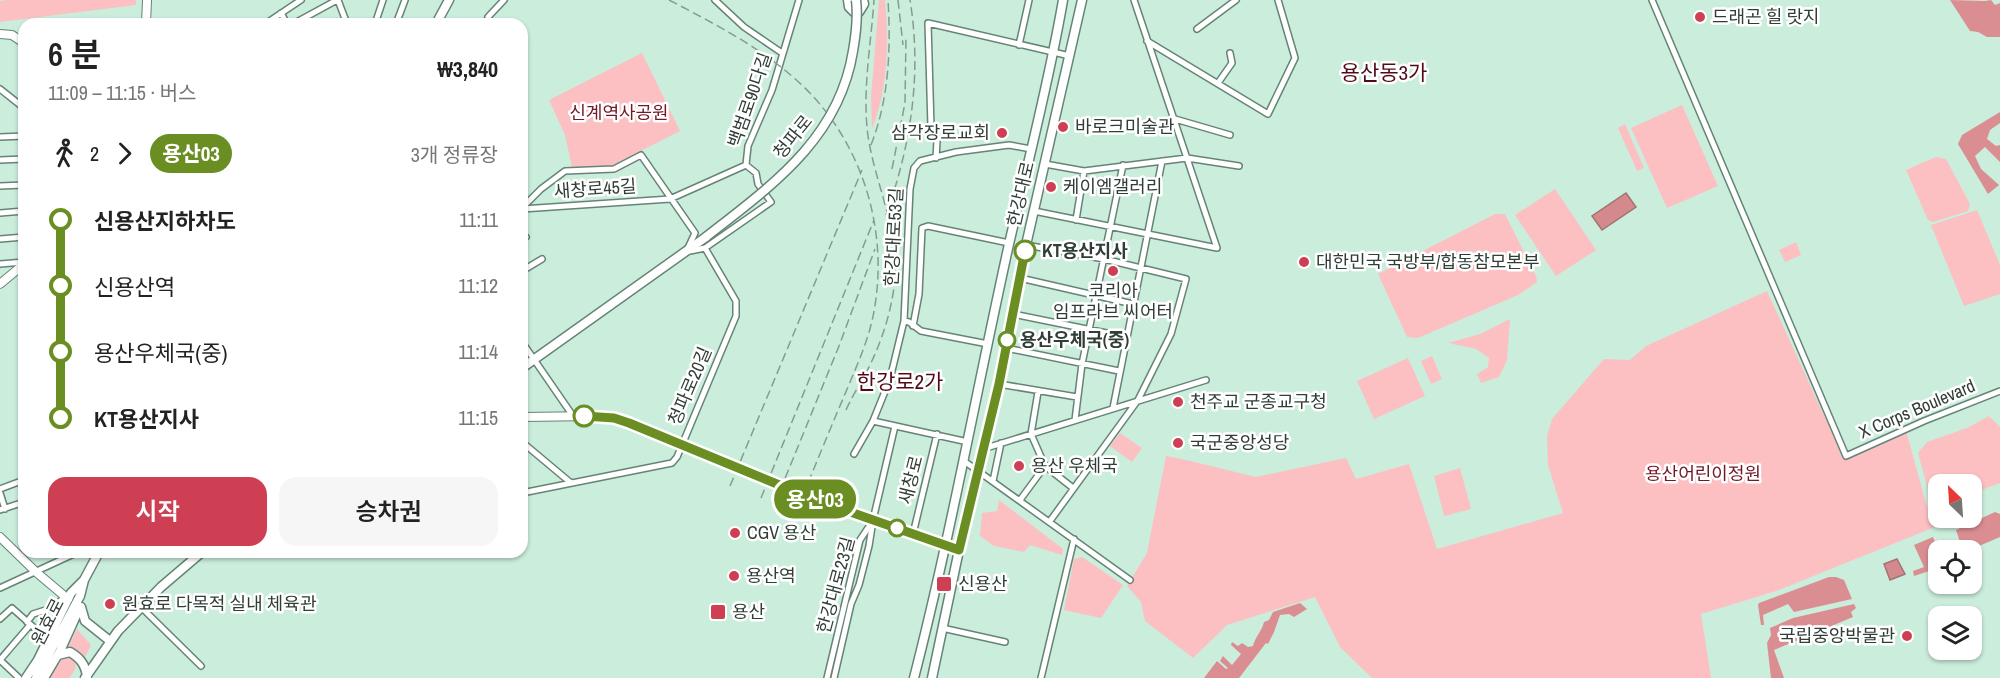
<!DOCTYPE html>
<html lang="ko">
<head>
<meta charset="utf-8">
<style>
	body { margin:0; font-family:"Archivo Narrow","Noto Sans KR",sans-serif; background:#f6f6f6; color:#222; height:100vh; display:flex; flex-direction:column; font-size:22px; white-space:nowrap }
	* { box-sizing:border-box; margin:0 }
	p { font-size:20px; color:#767676 }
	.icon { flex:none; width:33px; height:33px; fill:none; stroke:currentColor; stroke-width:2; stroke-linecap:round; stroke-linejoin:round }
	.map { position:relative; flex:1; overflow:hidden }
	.details { position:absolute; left:18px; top:18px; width:510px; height:540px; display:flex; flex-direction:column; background:#fff; border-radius:18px; box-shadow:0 2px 4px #0004 }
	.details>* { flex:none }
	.badge { padding:0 12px; border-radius:20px; font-size:21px; line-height:39px }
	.needle { width:39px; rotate:335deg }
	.buttons { position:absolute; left:1928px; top:474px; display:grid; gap:12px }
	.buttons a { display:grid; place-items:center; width:54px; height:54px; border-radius:12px; background:#fff; box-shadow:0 2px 4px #0004; font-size:30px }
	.map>.badge { position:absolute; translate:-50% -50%; box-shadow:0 0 0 3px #fff }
	.legs { display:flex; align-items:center; gap:9px; height:66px; padding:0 30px; font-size:20px }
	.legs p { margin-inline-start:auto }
	.head { display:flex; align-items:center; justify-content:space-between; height:102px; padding:0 30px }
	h1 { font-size:33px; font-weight:600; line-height:45px }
	.cta { display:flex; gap:12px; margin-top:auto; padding:12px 30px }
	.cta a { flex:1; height:69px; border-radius:18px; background:#cf3f54; color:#fff; font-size:24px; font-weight:600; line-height:69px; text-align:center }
	.cta a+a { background:#f6f6f6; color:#222 }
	ul { padding:0 30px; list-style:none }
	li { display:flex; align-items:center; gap:21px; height:66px; font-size:22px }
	li i { display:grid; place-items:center; width:9px; height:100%; margin:0 8px; background:currentColor }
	li i::after { content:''; width:15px; height:15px; margin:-8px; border:4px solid; border-radius:50%; background:#fff }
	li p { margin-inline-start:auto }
	li:first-child i { background:linear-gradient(#0000 50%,currentColor 0) }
	li:last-child i { background:linear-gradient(currentColor 50%,#0000 0) }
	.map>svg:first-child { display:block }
</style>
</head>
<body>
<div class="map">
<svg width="2000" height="678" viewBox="0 0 2000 678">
	<rect width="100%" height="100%" fill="#cbeddc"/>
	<!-- green -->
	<path fill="#fcc0c2" d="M7 0H136V5L0 22V1Z
		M879 0H885C889 43 888 88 872 129L871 97Z
		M642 53 680 131 611 166 572 167 565 135 549 100Z
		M1682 105 1718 186 1667 208 1631 128Z
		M1625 124 1644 168 1637 171 1618 128Z
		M1936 157 1946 159 1970 204 1968 211 1933 222 1928 220 1906 170Z
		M1555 189 1596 250 1556 276 1515 215Z
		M1977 210 2000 265V294L1964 306 1931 225Z
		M1495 214H1505L1536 276 1537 282 1518 295 1418 338 1407 337 1378 274Z
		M1796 242 1801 255 1785 262 1779 250Z
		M1767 291 1843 457 1906 431 1926 503 1935 527 1776 591 1701 614 1711 678H1372L1340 647 1315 597 1227 625 1193 658 1145 621 1141 602 1127 586 1147 553 1166 456 1182 459 1256 477 1346 458 1356 479 1409 464 1437 549 1563 513 1548 465 1547 437 1552 419 1604 359 1630 360 1646 346Z
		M1510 319 1507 360 1499 377 1481 383 1477 374 1488 367 1489 358 1476 349 1448 343 1480 334Z
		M1432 356 1442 379 1431 384 1421 361Z
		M1408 358 1425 396 1374 419 1357 381Z
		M1989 416 2000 427V483L1971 494V484H1938V499L1928 490 1918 453 1927 442 1967 428Z
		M1120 433 1142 448 1132 462 1110 446Z
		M1460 468 1471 509 1444 516 1434 476Z
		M999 500 1063 549 1062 555 1030 545 1024 552 994 546 980 536 982 513 997 511Z
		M1082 557 1123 585 1101 618 1064 610 1074 559Z
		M77 629 91 645 85 657 68 647Z
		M68 656 75 660C77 668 74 672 69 678H49L63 658Z"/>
	<!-- forest -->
	<path fill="#da8e92" d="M1950 0 1985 1 1991 0 1995 5 2000 3V37H1987L1978 32 1970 31Z
		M2000 112V123L1990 130 1987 139 1996 146 2000 145V162L1985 147 1975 156 1981 169 1999 185 1988 194 1958 144 1962 135Z
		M1995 512 2000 514V537L1972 549 1981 571 1979 575 1971 578V550H1955L1962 548 1956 530Z
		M1933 537 1938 550V568L1914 576 1913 571 1924 567 1914 545Z
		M1829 577H1836L1844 580 1852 599 1794 612 1788 604 1763 615 1764 625H1761L1758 605 1759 603Z
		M1300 603 1307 609 1294 617 1289 614 1280 615 1274 632 1268 644 1266 643 1239 678H1204L1217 661 1226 669 1228 668 1220 661 1223 656 1232 665 1241 654 1231 645 1232 642 1238 646 1242 643 1248 647 1253 646C1255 637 1262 631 1264 622L1269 620 1273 612Z
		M1854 604 1856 608 1851 612 1853 617 1774 650 1784 678H1771L1767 643 1771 635 1770 628 1793 618Z"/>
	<!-- water -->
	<path fill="#d4898c" stroke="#a37272" stroke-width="1.5" d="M1626 193 1636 207 1602 230 1592 216Z
		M1897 559 1905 574 1890 580 1884 564Z"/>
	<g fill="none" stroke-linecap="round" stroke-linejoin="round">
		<!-- secondary-tunnel -->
		<path stroke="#accabb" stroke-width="8" stroke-dasharray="8 4" stroke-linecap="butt" d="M675 441 816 500"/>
		<!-- street casing -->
		<g stroke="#668476" stroke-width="8">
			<path id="street" d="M338 0 347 24
				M715 0 744 27 782 53
				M1652 0 1846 456 1924 421 2000 391
				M281 13 287 24
				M488 17 504 0
				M251 24 268 22 301 0
				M293 24 337 0
				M375 24 383 0
				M396 24 405 0
				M1197 29 1236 0
				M1147 41 1268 114 1295 58 1278 0
				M1019 45 1029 0
				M1218 83 1232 63 1230 53
				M0 89 24 108
				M1175 119 1230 135
				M0 137 24 136
				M936 158 937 141 931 127 928 23 1070 56
				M0 160 24 159
				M1045 164 1084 171 1187 158 1239 166
				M0 186 24 185
				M522 208 541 189 565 171 614 169 641 155 695 233 688 248
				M522 209 670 199 746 165 748 146 772 90 799 0
				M1034 211 1217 248 1134 0
				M0 213 24 211
				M1076 220 1084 171
				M522 233 526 237
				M0 239 24 237
				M1026 245 1104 259 1186 279 1171 334 1138 400 1050 521
				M690 251 705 248 771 202 758 184 756 173 746 165
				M0 264 24 262
				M522 271 542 259
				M1020 278 1133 304
				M1013 314 1126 337
				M904 321 909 322 921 331 988 344
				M913 326 919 294 922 228 928 226 1009 243
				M522 342 573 416
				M1006 348 1119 371
				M999 384 1077 397
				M1038 392 1031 434 1045 466 1073 488
				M1113 408 1162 161
				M1075 420 1082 364 1123 165
				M873 421 968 442
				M522 442 571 483
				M983 449 1206 380
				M854 454 873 421 890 379 904 321 910 189 914 168 920 161 956 152 1009 145 1031 149
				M964 461 1130 580
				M993 481 1001 443
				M0 489 24 480
				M0 493 5 509
				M522 493 672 463 677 457 736 316V301L705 248
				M1020 500 1045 466
				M0 510 24 502
				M913 534 937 434
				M0 588 78 552
				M141 607 201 666
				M0 619 12 608 48 640
				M27 622 33 614 55 607 65 596
				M942 628 1005 642
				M0 660 30 625
				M0 660 19 678
				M827 678 860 540 872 522
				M834 678 851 604 859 585 869 546 873 520 895 426
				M1041 678 1074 539"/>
		</g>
		<!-- secondary casing -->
		<g stroke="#668476" stroke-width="10">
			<path id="secondary" d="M146 24 147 0
				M0 34 12 35 24 43
				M0 284 24 264
				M522 417 596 416 614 418 675 441
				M816 500 959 550
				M0 537 36 572 68 599"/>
		</g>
		<!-- primary casing -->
		<g stroke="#668476" stroke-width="11">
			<path id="primary" d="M848 0 849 7 854 12H859L864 4 863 0
				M436 24 449 0
				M522 368 706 237
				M81 607 85 621 110 641
				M58 655 70 652C80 658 85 664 87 676
				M26 678 38 660 71 593 84 580
				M36 678 80 596 84 580 99 552
				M44 678 60 651 79 609
				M85 678 118 631 161 587 202 552
				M914 678C951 534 977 388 1009 244 1028 162 1049 82 1063 0
				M932 678 959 550 999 384 1026 245 1082 0"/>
		</g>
		<!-- street -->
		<use href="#street" stroke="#fff" stroke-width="5"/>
		<!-- secondary -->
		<use href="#secondary" stroke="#fff" stroke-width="8"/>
		<!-- primary -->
		<use href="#primary" stroke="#fff" stroke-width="8"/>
		<!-- rail -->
		<path stroke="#849d90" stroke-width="1.5" stroke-dasharray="9 4.5" stroke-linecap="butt" d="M669 0C713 23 756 45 793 77 862 136 892 233 872 321 866 346 855 370 845 394 828 434 811 475 795 516
			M898 0 903 45
			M871 145C889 99 891 49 888 0
			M892 169 905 103 906 36
			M886 215C911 145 922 74 910 0
			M846 410C853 394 863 380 870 365 883 338 892 309 895 279 899 230 875 183 868 136 862 91 871 45 874 0
			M730 486 862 170
			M761 498 874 220
			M775 503 839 346 875 249"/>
		<!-- primary-bridge casing -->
		<g stroke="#668476" stroke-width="11" stroke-linecap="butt">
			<path id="primary-bridge" d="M706 237C771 186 839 139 853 51 856 34 858 16 856 0"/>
		</g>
		<!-- primary-bridge -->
		<use href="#primary-bridge" stroke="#fff" stroke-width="8"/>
	</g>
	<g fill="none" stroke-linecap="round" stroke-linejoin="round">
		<!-- line-1 casing -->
		<g stroke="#fff" stroke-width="14">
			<path id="line-1" d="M584 416 614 418 629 423 816 500 959 550 999 384 1025 251"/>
		</g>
		<!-- line-1 -->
		<use href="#line-1" stroke="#6b8e23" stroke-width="9"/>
	</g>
	<!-- markers -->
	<g fill="#cf3f54" stroke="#fff" stroke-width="2">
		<circle cx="1700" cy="17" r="6"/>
		<circle cx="1063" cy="127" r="6"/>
		<circle cx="1002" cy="133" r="6"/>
		<circle cx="1051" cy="187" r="6"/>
		<circle cx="1304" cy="262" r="6"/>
		<circle cx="1113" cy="271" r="6"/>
		<circle cx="1178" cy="402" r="6"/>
		<circle cx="1178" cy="443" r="6"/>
		<circle cx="1019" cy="466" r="6"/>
		<circle cx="735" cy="533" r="6"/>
		<circle cx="734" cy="576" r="6"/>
		<rect x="936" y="576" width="16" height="16" rx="3"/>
		<circle cx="110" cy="604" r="6"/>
		<rect x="710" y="604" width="16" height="16" rx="3"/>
		<circle cx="1907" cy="636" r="6"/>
	</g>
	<g fill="#fff" stroke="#6b8e23" stroke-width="3">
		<circle cx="1025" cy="251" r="10"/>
		<circle cx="1007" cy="340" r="8"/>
		<circle cx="584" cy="416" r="10"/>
		<circle cx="897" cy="528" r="8"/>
	</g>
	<g text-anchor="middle" stroke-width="5" stroke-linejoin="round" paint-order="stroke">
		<!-- poi labels -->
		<g font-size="18" fill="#313e37" stroke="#fff" text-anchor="start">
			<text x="1712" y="23">드래곤 힐 랏지</text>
			<text x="1075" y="133">바로크미술관</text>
			<text x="990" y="139" text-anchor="end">삼각장로교회</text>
			<text x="1063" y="193">케이엠갤러리</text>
			<text x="1316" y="268">대한민국 국방부/합동참모본부</text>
			<text x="1113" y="297" text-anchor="middle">코리아<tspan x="1113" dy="21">임프라브 씨어터</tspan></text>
			<text x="1190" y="408">천주교 군종교구청</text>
			<text x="1190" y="449">국군중앙성당</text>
			<text x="1031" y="472">용산 우체국</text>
			<text x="747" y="539">CGV 용산</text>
			<text x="746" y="582">용산역</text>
			<text x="958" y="590">신용산</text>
			<text x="122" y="610">원효로 다목적 실내 체육관</text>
			<text x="732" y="618">용산</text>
			<text x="1895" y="642" text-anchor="end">국립중앙박물관</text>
		</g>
		<!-- street labels -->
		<g font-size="18" fill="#313e37" stroke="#fff">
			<text transform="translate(750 100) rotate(-71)" y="6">백범로90다길</text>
			<text transform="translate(793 137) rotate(-51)" y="6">청파로</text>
			<text transform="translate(595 189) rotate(-4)" y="6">새창로45길</text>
			<text transform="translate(1021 194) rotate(-77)" y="6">한강대로</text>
			<text transform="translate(894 237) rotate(-87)" y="6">한강대로53길</text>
			<text transform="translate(690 386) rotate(-67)" y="6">청파로20길</text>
			<text transform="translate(1917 409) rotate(-23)" y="6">X Corps Boulevard</text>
			<text transform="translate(911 480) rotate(-76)" y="6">새창로</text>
			<text transform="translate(836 585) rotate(-75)" y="6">한강대로23길</text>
			<text transform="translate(48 622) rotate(-63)" y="6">원효로</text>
		</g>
		<!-- park labels -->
		<g font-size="18" fill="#721828" stroke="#fff">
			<text x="619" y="119">신계역사공원</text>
			<text x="1703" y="480">용산어린이정원</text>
		</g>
		<!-- stop labels -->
		<g font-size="18" font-weight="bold" fill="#313e37" stroke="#fff" text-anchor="start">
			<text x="1042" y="257">KT용산지사</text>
			<text x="1020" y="346">용산우체국(중)</text>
		</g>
		<!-- quarter labels -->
		<g font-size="21" fill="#510b18" stroke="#fff">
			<text x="1384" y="80">용산동3가</text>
			<text x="900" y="389">한강로2가</text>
		</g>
	</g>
</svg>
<div class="buttons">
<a><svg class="needle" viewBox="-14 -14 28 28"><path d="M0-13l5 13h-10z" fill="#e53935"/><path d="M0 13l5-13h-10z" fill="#767676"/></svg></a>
<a><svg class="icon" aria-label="locate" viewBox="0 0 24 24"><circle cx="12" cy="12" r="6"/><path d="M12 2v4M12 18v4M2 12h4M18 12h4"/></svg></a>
<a><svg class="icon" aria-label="layers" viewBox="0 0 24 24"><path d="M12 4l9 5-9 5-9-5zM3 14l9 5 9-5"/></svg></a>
</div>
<b class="badge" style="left:815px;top:499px;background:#6b8e23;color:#fff">용산03</b>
<section class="details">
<div class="head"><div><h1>6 분</h1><p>11:09 – 11:15 · 버스</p></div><b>₩3,840</b></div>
<div class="legs"><svg class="icon" aria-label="walk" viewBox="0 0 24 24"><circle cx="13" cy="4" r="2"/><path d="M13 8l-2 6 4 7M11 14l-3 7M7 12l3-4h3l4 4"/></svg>2<svg class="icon" aria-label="forward" viewBox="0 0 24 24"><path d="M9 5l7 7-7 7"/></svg><b class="badge" style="background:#6b8e23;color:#fff">용산03</b><p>3개 정류장</p></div>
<ul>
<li><i style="color:#6b8e23"></i><b>신용산지하차도</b><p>11:11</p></li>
<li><i style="color:#6b8e23"></i><span>신용산역</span><p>11:12</p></li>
<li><i style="color:#6b8e23"></i><span>용산우체국(중)</span><p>11:14</p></li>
<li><i style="color:#6b8e23"></i><b>KT용산지사</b><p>11:15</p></li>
</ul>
<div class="cta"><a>시작</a><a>승차권</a></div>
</section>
</div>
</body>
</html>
